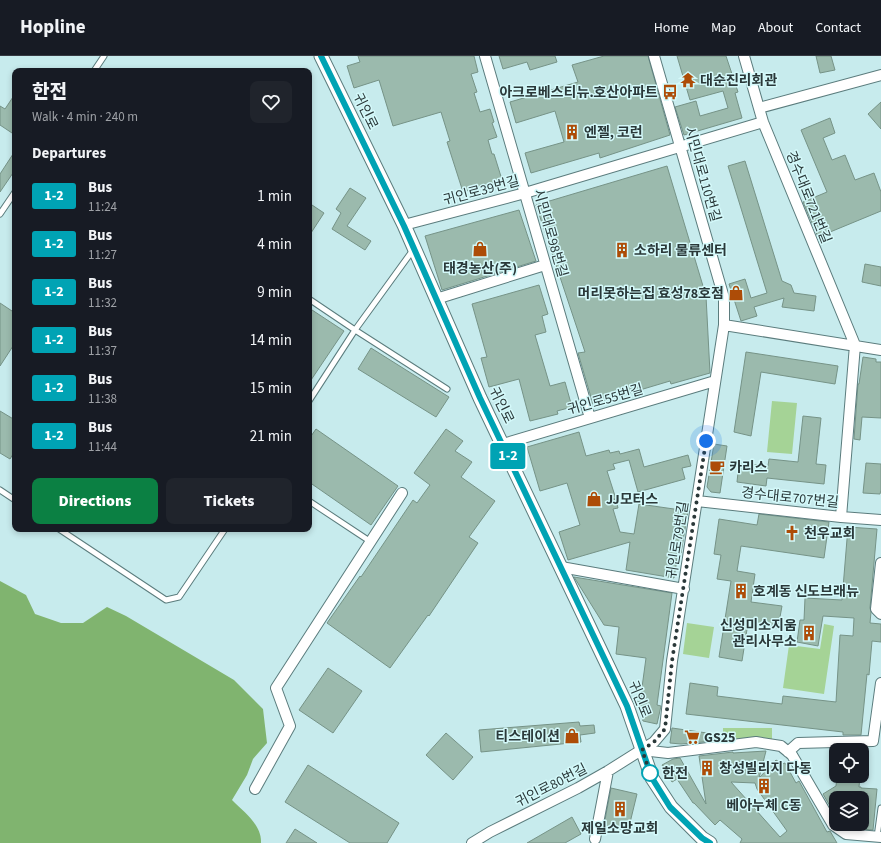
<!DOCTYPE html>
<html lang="en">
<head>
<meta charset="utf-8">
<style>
	body { margin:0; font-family:"Source Sans 3","Noto Sans KR",sans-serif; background:#20242c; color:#f1f3f6; height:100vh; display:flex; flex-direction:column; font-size:15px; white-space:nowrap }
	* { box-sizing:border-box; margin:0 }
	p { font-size:13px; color:#9ea1a6 }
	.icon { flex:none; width:22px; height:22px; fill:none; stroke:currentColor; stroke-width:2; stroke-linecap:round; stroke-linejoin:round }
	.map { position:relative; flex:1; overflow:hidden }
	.details { position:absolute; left:12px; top:12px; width:300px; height:464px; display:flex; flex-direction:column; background:#171b24; border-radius:8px; box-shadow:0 2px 6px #0003 }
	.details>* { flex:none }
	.badge { padding:0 8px; border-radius:3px; font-size:14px; line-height:26px }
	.controls { position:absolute; left:829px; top:687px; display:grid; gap:8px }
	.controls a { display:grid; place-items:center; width:40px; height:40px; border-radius:8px; background:#171b24; box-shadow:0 2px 6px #0003; font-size:20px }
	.you { position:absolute; width:20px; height:20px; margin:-10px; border:3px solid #fff; border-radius:50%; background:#1a73e8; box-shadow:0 0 0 6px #1a73e833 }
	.map>.badge { position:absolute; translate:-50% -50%; box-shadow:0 0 0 2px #fff }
	h2 { padding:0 20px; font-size:15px; line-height:36px }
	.round { display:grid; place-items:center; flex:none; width:42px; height:42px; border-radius:8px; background:#20242c }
	.summary { display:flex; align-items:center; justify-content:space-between; height:68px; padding:0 20px }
	h1 { font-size:19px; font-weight:800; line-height:30px }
	.cta { display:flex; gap:8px; margin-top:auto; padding:8px 20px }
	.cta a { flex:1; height:46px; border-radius:8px; background:#0b8043; color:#fff; font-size:16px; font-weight:800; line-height:46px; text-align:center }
	.cta a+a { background:#20242c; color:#f1f3f6 }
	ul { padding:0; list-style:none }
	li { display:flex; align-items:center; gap:12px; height:48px; padding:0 20px }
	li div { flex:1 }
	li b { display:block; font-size:15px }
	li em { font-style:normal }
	li .badge { min-width:44px; font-weight:700; text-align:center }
	header { display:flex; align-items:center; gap:24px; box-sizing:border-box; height:56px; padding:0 20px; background:#171b24; border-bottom:1px solid #363941 }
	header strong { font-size:19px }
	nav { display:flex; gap:22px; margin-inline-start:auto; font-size:14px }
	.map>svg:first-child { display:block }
</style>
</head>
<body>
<header>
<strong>Hopline</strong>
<nav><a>Home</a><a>Map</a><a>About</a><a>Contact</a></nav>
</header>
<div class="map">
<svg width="881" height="787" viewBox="0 0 881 787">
	<rect width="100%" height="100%" fill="#c7ebed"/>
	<!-- green -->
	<path fill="#a5d396" d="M772 345 797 347 792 398 767 396Z
		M687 567 714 571 709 602 683 598Z
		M824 568 834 570 824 638 783 632 789 589 820 593Z
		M723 672H772V684L723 683Z"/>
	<!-- forest -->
	<path fill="#80b46f" d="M0 525 26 539 35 558 61 567H83L107 551 126 560 234 624 263 653 267 687 253 703 247 719 232 744C244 756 262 769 261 787H0Z"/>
	<!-- building -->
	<path fill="#9bbaad" stroke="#769387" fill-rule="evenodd" d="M358 0H474L478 16 471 18 477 36 474 37 480 56 490 53 494 66 492 67 497 81 488 84 492 98H494L503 127 487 132 486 129 463 136 447 86 450 85 441 56 393 70 379 24 354 32 347 10 360 6Z
		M499 0H555L557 6 530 14 527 6 503 13Z
		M604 0H648L670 79 600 102 599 97 531 117 525 97 564 86 555 55 516 67 510 46 578 26 572 9Z
		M677 0H726L738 36 735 37 742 62 684 79 675 51 696 45 700 60 728 52 723 35 690 44Z
		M816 0H831L835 14 820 17Z
		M15 38V79L0 69V50L5 53Z
		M881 46V73L868 58Z
		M830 62 835 77 823 82 832 104 845 99 855 124 874 117 881 136V155L818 181 803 146 827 136 801 74Z
		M15 95V114L0 136V118Z
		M745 105 782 225 791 229 794 237 816 240 814 255 782 251 784 242 754 251 757 260 741 265 729 228 745 223 751 242 767 237 728 110Z
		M667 110 706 240 710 317 671 328 670 325 593 348 578 297 585 296 536 149Z
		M350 132 366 142 347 170 371 185 365 194 332 173 341 157 336 153Z
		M309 147 324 157 309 180Z
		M519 154 536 205 442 234 425 180Z
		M865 208 881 211V230L862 226Z
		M539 229 548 258 542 260 546 276 535 279 550 330 565 326 572 351 557 355 558 358 530 365 519 323 489 331 481 302 487 301 472 248Z
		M0 247 15 257V287L0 310Z
		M309 252 344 275 309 327Z
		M371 292 449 341 436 361 358 313Z
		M746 296 838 310 835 328 761 316 751 380 734 376Z
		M863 301 876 303V306H881V362L862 361 860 384 854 383 858 328H859Z
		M0 355 15 364V395L10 403 0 397Z
		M803 360 821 362 816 408 826 409 824 428 767 422 766 430 737 426 739 407 768 410 769 403 798 406Z
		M316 373 398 430 371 469 309 426V383Z
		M446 373 463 385 455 395 472 406 461 421 495 445 469 481 478 487 429 560 428 559 390 612 327 567 360 520 361 521 413 444 417 447 430 429 414 417Z
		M579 376 586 400 609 394 610 397 619 395 620 398 639 393 644 411 688 399 691 410 682 412 685 423 638 436 629 404 613 408 615 413 607 415 616 443H613L616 444 618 452 613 453 620 476 634 478 639 448 688 455 681 497H678L674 522 626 514 630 486 568 504 559 476 580 469 567 427 540 435 527 391Z
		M714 388 727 390 720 437 711 436 707 431Z
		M866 407 881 408V434L880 438 863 437Z
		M759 458 829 466 824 502 741 490 737 515 755 518 751 546 782 550 778 572 748 567 742 605 719 601 731 525 717 523 721 499 714 498 719 463 757 469Z
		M848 471 877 473 870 552 871 556 870 567 881 568V586L872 585 869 619 867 618 861 679H843V676L686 658 690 627 718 631 717 640 782 648 783 640 836 646 840 579 853 580 854 562 823 560 818 590 797 586 800 564H804L805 542 842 544Z
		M574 521 672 537 657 649 661 650 657 668 643 665 636 645 640 646 646 602 616 598 619 571 604 569Z
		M328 612 362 635 333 677 299 654Z
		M579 666 580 670 594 669 595 677 580 679 581 686 481 696 479 674Z
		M672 672 714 678V685L681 688 670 687Z
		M446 677 473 701 453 724 426 699Z
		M766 695 759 722 776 704 782 708 785 707 796 727 799 725 827 776 830 775 837 787H740L742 783 720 764 715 769 694 747H693L677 723 672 726 662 709 673 703 680 702 706 748 699 700 733 696V697ZM731 726 755 727 757 733 787 775 780 781Z
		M308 709 399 767 387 787H350L285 746Z
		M837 720H860L859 731H861V732L877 733 873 774 848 772 846 770V768H864L867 745H864V742H836V758L834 757 823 738 836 730Z
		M611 732 637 738 628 775 604 769Z
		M572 761 581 778 565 787H527Z
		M295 773 317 787H286Z"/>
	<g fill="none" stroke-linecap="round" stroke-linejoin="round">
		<!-- service casing -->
		<g stroke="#5b7c7d" stroke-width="7">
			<path id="service" d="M94 15 104 0
				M0 158 15 136
				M309 243 355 274 447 333
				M309 345 355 274 413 194
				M0 434 15 444
				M309 445 371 486
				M59 473 166 544 179 541 225 473
				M877 781 881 752"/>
		</g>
		<!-- minor casing -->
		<g stroke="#5b7c7d" stroke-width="12">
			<path id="minor" d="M485 0 590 362
				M744 0 763 66 855 289 841 461
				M759 52 881 19
				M404 169 525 137 763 66
				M436 243 545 209
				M724 269 881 294
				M503 388 715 325
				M697 445 841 461 881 464
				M881 507 876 553 881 558
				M561 511 684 533
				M642 694 668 697 756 686 781 690 792 699 833 769 846 778 881 781
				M788 696 798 687 873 685 881 627
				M255 733 290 670 276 632 402 437
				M595 783 608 715
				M472 787 490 776 578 732 608 715 654 686 665 673 672 605 724 269V242L654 0"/>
		</g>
		<!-- tertiary casing -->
		<g stroke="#5b7c7d" stroke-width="15">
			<path id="tertiary" d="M321 0 404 169 480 342 627 650 652 722 671 751 702 782 710 787"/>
		</g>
		<!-- service -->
		<use href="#service" stroke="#fff" stroke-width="5"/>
		<!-- minor -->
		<use href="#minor" stroke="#fff" stroke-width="10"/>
		<!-- tertiary -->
		<use href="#tertiary" stroke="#fff" stroke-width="13"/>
	</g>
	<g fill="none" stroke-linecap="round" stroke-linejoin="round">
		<!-- line casing -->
		<g stroke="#fff" stroke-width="9">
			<path id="line" d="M321 0 404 170 480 342 627 650 652 722 670 751 702 782 710 787"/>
		</g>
		<!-- line -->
		<use href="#line" stroke="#00a3b4" stroke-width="6"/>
		<!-- walk -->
		<path stroke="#2a3839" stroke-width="4" stroke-dasharray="0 7.2" d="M650 717 652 722 642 694 654 686 665 673 672 605 706 385"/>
	</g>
	<!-- icons -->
	<defs>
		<g id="temple-bare" transform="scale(1.2)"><path d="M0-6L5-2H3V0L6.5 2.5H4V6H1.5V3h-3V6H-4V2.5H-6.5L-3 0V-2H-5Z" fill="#ad4c07" stroke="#d4f9fa" stroke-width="2.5" paint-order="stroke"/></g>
		<g id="bus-bare" transform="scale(1.2)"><path d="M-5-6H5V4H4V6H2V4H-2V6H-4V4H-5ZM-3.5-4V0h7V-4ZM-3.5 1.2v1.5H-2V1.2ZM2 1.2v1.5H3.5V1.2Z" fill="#ad4c07" stroke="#d4f9fa" stroke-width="2.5" paint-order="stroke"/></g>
		<g id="building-bare" transform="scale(1.2)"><path d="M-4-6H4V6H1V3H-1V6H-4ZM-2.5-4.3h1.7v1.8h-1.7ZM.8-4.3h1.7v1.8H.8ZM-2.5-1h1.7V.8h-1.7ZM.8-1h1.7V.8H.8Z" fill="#ad4c07" stroke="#d4f9fa" stroke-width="2.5" paint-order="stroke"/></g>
		<g id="shop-bare" transform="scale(1.2)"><path d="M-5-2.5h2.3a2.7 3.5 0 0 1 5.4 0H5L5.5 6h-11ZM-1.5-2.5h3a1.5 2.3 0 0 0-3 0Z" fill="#ad4c07" stroke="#d4f9fa" stroke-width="2.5" paint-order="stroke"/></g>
		<g id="cafe-bare" transform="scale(1.2)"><path d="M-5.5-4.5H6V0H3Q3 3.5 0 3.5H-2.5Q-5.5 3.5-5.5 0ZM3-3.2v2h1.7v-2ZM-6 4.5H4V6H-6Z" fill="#ad4c07" stroke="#d4f9fa" stroke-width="2.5" paint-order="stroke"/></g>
		<g id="church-bare" transform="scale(1.2)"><path d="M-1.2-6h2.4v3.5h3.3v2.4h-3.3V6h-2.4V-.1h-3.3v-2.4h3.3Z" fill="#ad4c07" stroke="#d4f9fa" stroke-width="2.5" paint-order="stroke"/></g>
		<g id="supermarket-bare" transform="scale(1.2)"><path d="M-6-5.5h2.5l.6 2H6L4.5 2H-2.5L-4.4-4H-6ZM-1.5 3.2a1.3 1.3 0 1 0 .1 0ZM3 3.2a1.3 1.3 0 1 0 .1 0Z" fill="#ad4c07" stroke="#d4f9fa" stroke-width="2.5" paint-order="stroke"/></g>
	</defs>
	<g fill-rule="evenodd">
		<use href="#temple-bare" x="688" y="24"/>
		<use href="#bus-bare" x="670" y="36"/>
		<use href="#building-bare" x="572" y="76"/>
		<use href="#shop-bare" x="480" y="193"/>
		<use href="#building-bare" x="622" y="194"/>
		<use href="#shop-bare" x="736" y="237"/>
		<use href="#cafe-bare" x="717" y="411"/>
		<use href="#shop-bare" x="594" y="443"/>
		<use href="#church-bare" x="792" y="477"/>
		<use href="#building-bare" x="741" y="535"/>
		<use href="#building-bare" x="809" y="577"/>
		<use href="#shop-bare" x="572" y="680"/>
		<use href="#supermarket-bare" x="692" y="681"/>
		<use href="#building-bare" x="707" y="712"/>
		<use href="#building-bare" x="764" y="730"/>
		<use href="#building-bare" x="620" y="753"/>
	</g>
	<!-- markers -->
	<circle fill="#fff" stroke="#00a3b4" stroke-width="2" cx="650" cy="717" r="8"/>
	<g text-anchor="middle" stroke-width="3" stroke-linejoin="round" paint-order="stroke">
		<!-- poi labels -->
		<g font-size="14" font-weight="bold" fill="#2a3839" stroke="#d4f9fa" text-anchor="start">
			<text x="700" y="29">대순진리회관</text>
			<text x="658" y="41" text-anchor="end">아크로베스티뉴.호산아파트</text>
			<text x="584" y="81">엔젤, 코런</text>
			<text x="634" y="199">소하리 물류센터</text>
			<text x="480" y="217" text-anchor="middle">태경농산(주)</text>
			<text x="724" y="242" text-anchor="end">머리못하는집 효성78호점</text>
			<text x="729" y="416">카리스</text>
			<text x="606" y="448">JJ모터스</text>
			<text x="804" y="482">천우교회</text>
			<text x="753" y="540">호계동 신도브래뉴</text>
			<text x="797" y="574" text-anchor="end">신성미소지움<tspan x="797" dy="16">관리사무소</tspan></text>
			<text x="560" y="685" text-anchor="end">티스테이션</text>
			<text x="704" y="686">GS25</text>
			<text x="719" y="717">창성빌리지 다동</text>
			<text x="764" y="754" text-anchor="middle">베아누체 C동</text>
			<text x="620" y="777" text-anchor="middle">제일소망교회</text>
		</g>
		<!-- street labels -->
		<g font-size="14" fill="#2a3839" stroke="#d4f9fa">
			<text transform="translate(366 55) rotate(64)" y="5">귀인로</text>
			<text transform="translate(703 118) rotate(74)" y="5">시민대로110번길</text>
			<text transform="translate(481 134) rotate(-15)" y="5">귀인로39번길</text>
			<text transform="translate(809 141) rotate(68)" y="5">경수대로721번길</text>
			<text transform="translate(551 177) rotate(74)" y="5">시민대로98번길</text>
			<text transform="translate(605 343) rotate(-16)" y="5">귀인로55번길</text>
			<text transform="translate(502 349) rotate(64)" y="5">귀인로</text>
			<text transform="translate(790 441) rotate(6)" y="5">경수대로707번길</text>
			<text transform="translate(677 484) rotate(-81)" y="5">귀인로79번길</text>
			<text transform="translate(640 643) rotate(68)" y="5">귀인로</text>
			<text transform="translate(551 729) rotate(-27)" y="5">귀인로80번길</text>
		</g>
		<!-- stop labels -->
		<g font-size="14" font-weight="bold" fill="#2a3839" stroke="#d4f9fa" text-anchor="start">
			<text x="662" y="722">한전</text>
		</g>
	</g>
</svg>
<div class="controls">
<a><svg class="icon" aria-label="locate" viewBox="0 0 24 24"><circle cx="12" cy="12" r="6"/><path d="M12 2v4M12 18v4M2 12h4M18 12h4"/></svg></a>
<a><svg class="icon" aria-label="layers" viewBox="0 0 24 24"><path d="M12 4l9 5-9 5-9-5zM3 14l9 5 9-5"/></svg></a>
</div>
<div class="you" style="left:706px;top:385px"></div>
<b class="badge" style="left:508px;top:400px;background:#00a3b4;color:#fff">1-2</b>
<section class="details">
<div class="summary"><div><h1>한전</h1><p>Walk · 4 min · 240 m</p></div><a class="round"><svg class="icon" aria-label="heart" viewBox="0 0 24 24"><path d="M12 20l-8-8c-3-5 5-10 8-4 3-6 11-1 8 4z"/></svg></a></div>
<h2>Departures</h2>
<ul>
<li><span class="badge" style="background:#00a3b4;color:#fff">1-2</span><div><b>Bus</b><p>11:24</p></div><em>1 min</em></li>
<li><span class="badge" style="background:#00a3b4;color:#fff">1-2</span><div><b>Bus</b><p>11:27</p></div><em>4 min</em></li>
<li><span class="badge" style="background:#00a3b4;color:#fff">1-2</span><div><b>Bus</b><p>11:32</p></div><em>9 min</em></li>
<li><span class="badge" style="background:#00a3b4;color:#fff">1-2</span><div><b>Bus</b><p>11:37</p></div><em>14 min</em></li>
<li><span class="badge" style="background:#00a3b4;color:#fff">1-2</span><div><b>Bus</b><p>11:38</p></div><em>15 min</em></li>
<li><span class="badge" style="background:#00a3b4;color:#fff">1-2</span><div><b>Bus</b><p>11:44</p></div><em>21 min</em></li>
</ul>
<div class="cta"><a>Directions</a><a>Tickets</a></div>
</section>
</div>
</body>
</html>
